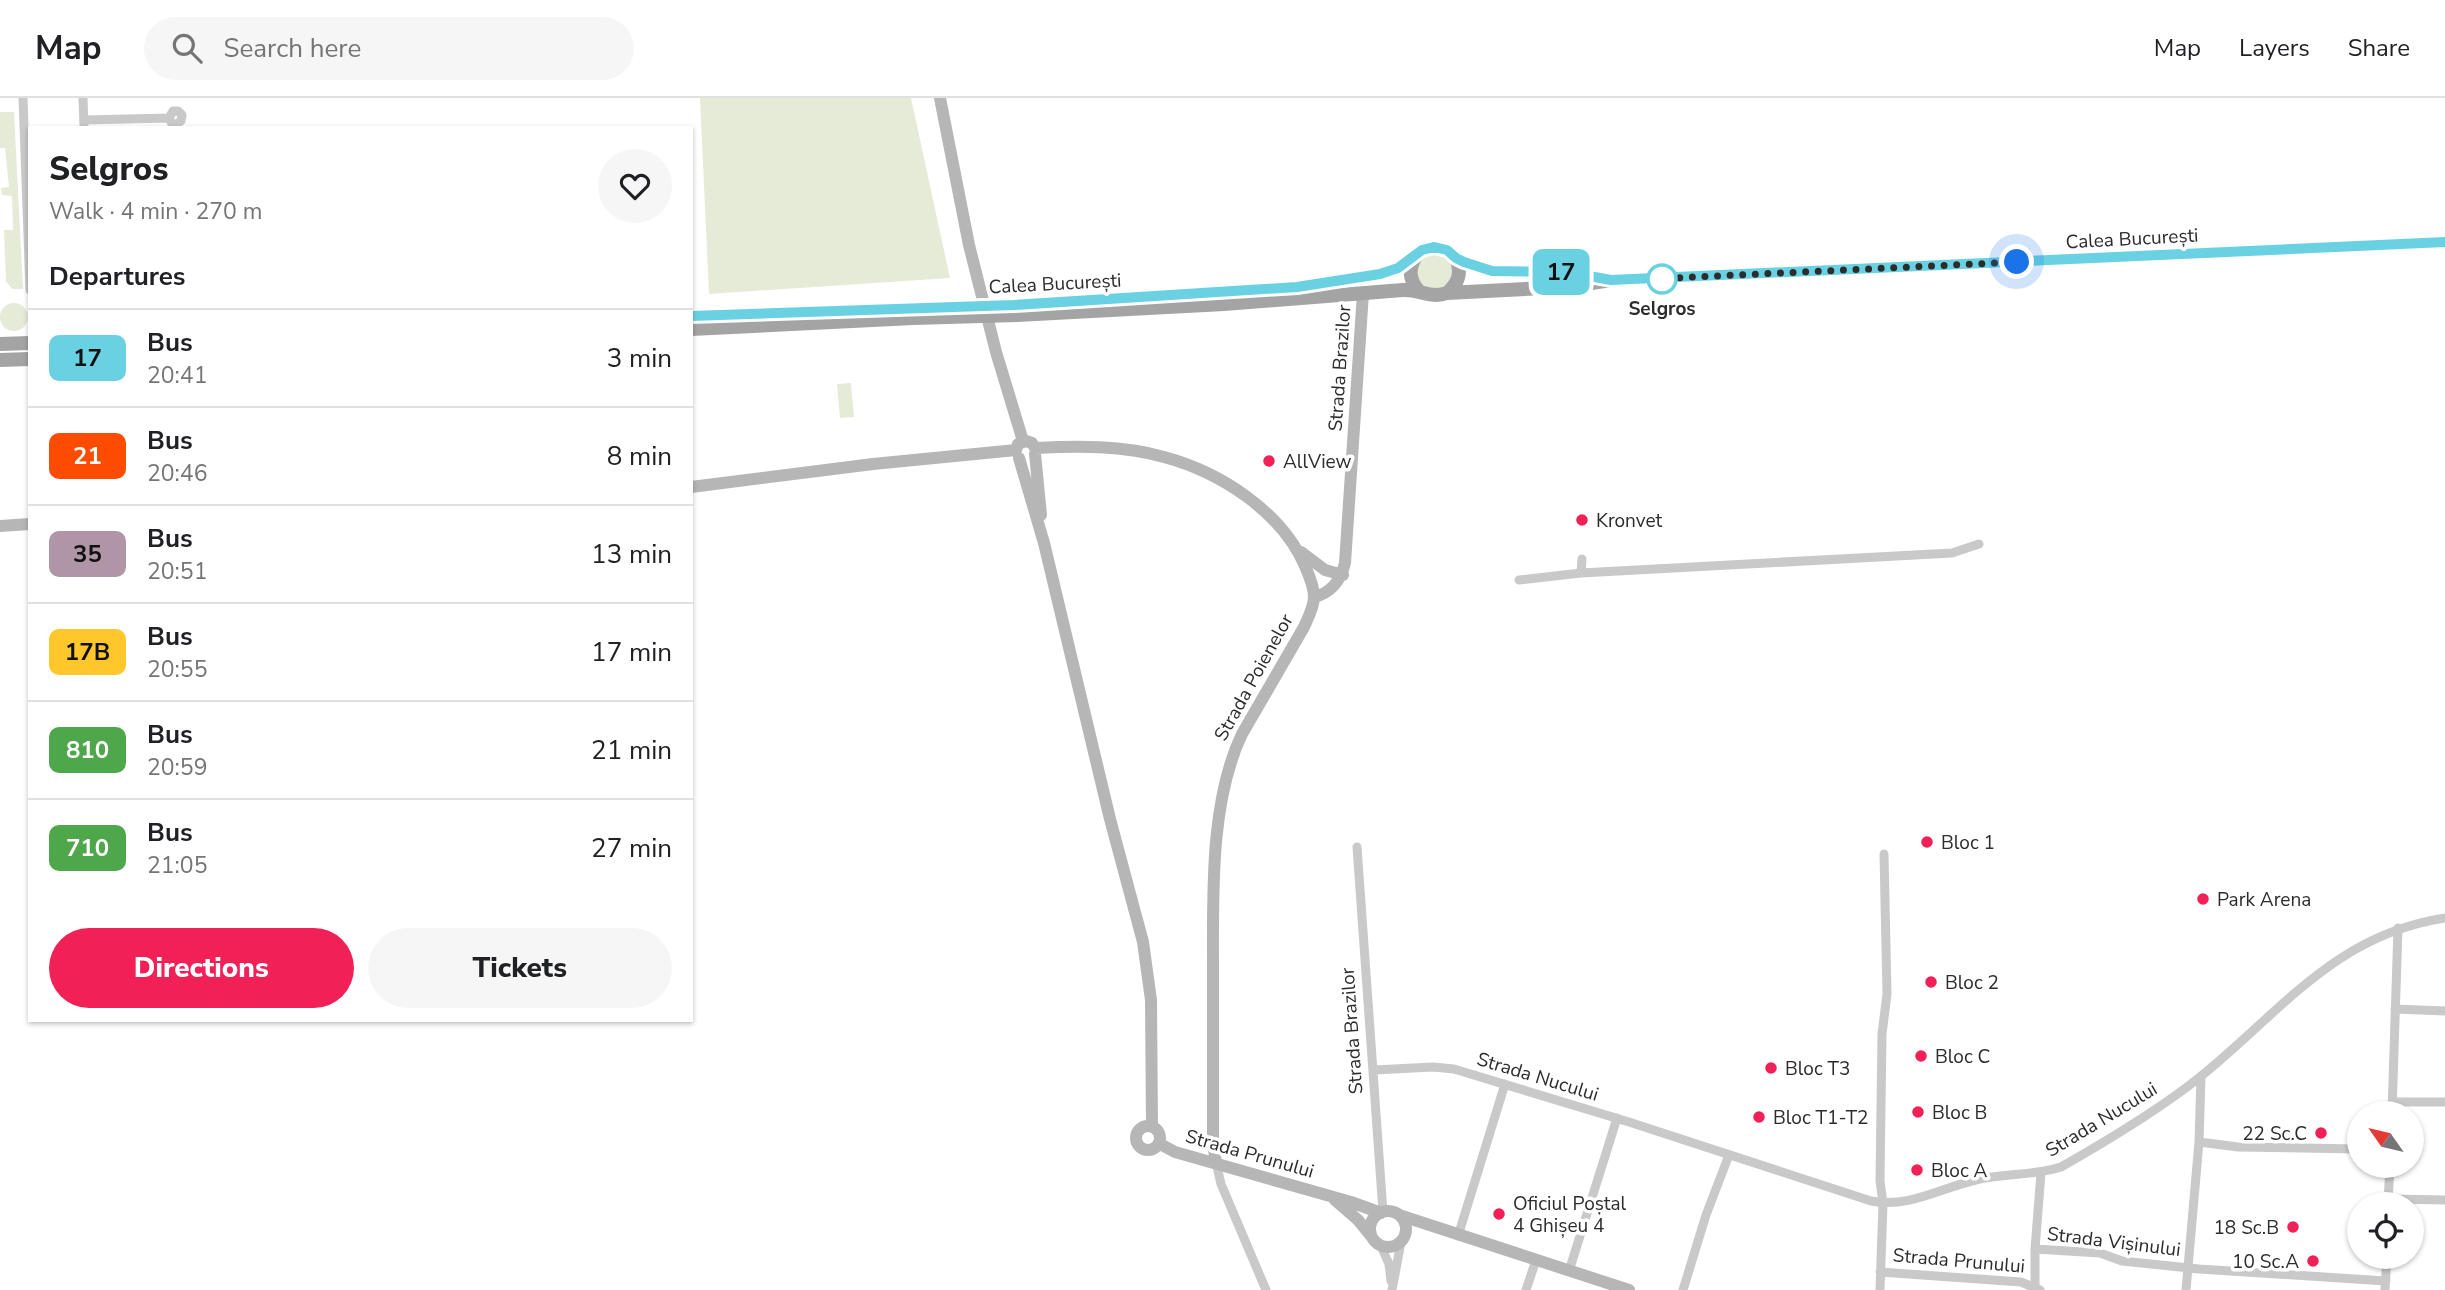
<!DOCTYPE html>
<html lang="en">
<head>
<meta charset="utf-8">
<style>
	body { margin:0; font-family:"Nunito Sans",sans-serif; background:#f6f6f6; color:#202124; height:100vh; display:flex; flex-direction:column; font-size:26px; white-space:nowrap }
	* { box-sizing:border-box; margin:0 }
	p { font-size:23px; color:#757577 }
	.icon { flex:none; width:38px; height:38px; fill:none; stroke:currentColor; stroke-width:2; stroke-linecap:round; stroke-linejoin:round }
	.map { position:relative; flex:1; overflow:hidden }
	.sheet { position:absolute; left:28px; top:28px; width:665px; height:896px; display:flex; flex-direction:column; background:#fff; border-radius:0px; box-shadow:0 2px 5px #0004 }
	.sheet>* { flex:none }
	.badge { padding:0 14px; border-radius:10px; font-size:24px; line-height:46px }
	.needle { width:46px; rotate:304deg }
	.tools { position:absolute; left:2347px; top:1003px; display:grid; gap:14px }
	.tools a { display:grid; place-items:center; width:77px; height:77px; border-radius:50%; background:#fff; box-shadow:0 2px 5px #0004; font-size:35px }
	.you { position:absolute; width:35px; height:35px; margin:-18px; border:5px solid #fff; border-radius:50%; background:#1a73e8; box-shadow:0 0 0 10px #1a73e833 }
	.map>.badge { position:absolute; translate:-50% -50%; box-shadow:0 0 0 4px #fff }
	h2 { padding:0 21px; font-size:26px; line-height:63px }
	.round { display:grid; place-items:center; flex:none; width:74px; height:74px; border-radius:37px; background:#f6f6f6 }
	.headline { display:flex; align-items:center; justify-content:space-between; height:119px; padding:0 21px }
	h1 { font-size:33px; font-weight:800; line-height:52px }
	.primary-button { display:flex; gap:14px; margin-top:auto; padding:14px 21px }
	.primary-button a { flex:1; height:80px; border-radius:42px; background:#f12056; color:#fff; font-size:28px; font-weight:800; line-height:80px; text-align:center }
	.primary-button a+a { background:#f6f6f6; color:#202124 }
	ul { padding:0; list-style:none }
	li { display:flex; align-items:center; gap:21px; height:98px; padding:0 21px; border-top:2px solid #e0e0e0 }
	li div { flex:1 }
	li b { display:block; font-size:26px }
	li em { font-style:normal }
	li .badge { min-width:77px; font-weight:700; text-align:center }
	header { display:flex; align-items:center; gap:42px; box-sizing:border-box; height:98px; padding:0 35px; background:#fff; border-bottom:2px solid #e0e0e0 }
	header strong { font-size:33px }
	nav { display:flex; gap:38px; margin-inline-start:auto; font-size:24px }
	.search { width:490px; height:63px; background:#f6f6f6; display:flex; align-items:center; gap:18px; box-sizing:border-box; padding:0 24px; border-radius:38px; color:#757577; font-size:26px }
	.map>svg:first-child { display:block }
</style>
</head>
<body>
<header>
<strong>Map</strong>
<div class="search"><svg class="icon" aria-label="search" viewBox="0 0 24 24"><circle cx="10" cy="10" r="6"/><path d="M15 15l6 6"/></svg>Search here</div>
<nav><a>Map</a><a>Layers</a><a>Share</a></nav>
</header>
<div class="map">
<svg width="2445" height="1192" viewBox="0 0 2445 1192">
	<rect width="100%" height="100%" fill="#fff"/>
	<!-- green -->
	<path fill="#e6ebd8" d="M700 0H911L950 180 709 196Z
		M0 14H14L23 191H12L6 183 4 132H13L12 98 2 97 1 90 9 89 5 50H0Z
		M1417 173a18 18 0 1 1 36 0a18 18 0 1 1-36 0Z
		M0 219a14 14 0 1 1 28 0a14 14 0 1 1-28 0Z
		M851 285 854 319 840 320 837 286Z"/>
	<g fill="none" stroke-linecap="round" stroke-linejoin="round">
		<!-- street -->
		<path stroke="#c9c9c9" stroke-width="9" d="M23 0 30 192
			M83 0 84 30
			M84 22 169 20 172 26H176L181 23 182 17 178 13H173L169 20
			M1581 475 1582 461
			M1519 482 1581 475 1952 455 1979 446
			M1357 749 1383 1114
			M2395 911 2445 913
			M1374 972 1433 969 1454 971 1629 1024 1871 1103C1910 1110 1940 1090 1976 1082 2004 1075 2033 1078 2061 1069 2105 1044 2160 1011 2200 979 2281 914 2334 837 2445 820
			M2392 1004H2445
			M2392 1015 2398 830
			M2199 1044 2238 1049 2359 1051
			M1216 1064 1221 1086 1266 1192
			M2389 1101 2445 1102
			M2388 1104 2390 1068
			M1458 1138 1505 986
			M1381 1148 1389 1166 1391 1183
			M2035 1151 2100 1155 2122 1163 2199 1171 2386 1183
			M1569 1173 1617 1020
			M1880 1174 2021 1184 2040 1192
			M1392 1192 1401 1144
			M1526 1192 1536 1162
			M1683 1192 1706 1117 1729 1057
			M1880 1192 1883 1105 1880 1083 1882 936 1887 896 1884 756
			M2035 1192V1151L2041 1075
			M2186 1192 2199 1044 2201 978
			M2385 1192 2387 1158"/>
		<!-- secondary -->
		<path stroke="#b6b6b6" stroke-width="12" d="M940 0 969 147 996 254 1023 343
			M1035 356 1041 417
			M1019 360 1044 445 1110 721 1143 844 1151 902 1152 1028
			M691 389 873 366 1016 352 1018 346 1026 343 1032 345 1035 350C1078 348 1122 347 1164 359 1220 374 1281 413 1305 468 1309 477 1314 489 1314 499 1314 509 1308 520 1304 529L1242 636C1210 703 1213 795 1213 868 1213 928 1213 987 1213 1046L1216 1064
			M0 428 30 426
			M1301 454 1325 472 1343 477
			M1314 499C1331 495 1341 482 1345 465L1363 195
			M1136 1040a12 12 0 1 1 24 0a12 12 0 1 1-24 0Z
			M1160 1046 1175 1054 1351 1104 1381 1115
			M1335 1102 1358 1122 1371 1138
			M1370 1131a18 18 0 1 1 36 0a18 18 0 1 1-36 0Z
			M1399 1117 1629 1192"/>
		<!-- primary -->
		<path stroke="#a4a4a4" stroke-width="14" d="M1416 158C1408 171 1409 182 1419 193
			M1447 195C1459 185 1462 174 1456 160
			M1014 207 1297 189 1380 176 1398 170 1422 152 1434 149 1447 152 1456 160 1464 164 1492 173 1567 174 1605 181
			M1017 217 1224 206 1403 192C1419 191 1431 201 1447 195L1565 189 1611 182 2445 144
			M691 218 913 211
			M691 231 913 220
			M0 246 30 245
			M0 262 30 261"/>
		<!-- primary-bridge -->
		<path stroke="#a4a4a4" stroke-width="14" d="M913 220 1017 217"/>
	</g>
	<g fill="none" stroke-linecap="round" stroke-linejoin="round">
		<!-- line casing -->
		<g stroke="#fff" stroke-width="16">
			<path id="line" d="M691 218 1014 207 1297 189 1380 176 1398 170 1422 152 1434 149 1447 152 1456 160 1464 164 1492 173 1567 174 1611 182 2445 144"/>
		</g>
		<!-- line -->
		<use href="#line" stroke="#6ad1e2" stroke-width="10"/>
		<!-- walk -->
		<path stroke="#2c2c2c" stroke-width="7" stroke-dasharray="0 12.6" d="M1662 181H1652L2017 164"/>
	</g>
	<!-- markers -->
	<circle fill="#fff" stroke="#6ad1e2" stroke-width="3.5" cx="1662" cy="181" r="14"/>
	<g fill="#f12056" stroke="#fff" stroke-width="2.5">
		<circle cx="1269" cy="363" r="7"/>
		<circle cx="1582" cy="422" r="7"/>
		<circle cx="1927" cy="744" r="7"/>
		<circle cx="2203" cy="801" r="7"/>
		<circle cx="1931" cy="884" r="7"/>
		<circle cx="1921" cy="958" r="7"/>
		<circle cx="1771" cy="970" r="7"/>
		<circle cx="1918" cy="1014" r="7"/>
		<circle cx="1759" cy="1019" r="7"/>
		<circle cx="2321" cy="1035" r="7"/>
		<circle cx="1917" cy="1072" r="7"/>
		<circle cx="1499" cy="1116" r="7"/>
		<circle cx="2293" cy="1129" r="7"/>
		<circle cx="2313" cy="1163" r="7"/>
	</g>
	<g text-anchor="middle" stroke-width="7" stroke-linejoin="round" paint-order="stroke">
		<!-- street labels -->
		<g font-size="19" fill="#2c2c2c" stroke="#fff">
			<text transform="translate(2132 140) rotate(-3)" y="7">Calea București</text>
			<text transform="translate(1055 185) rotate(-3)" y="7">Calea București</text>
			<text transform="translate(1339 270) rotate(-86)" y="7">Strada Brazilor</text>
			<text transform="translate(1253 579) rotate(-61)" y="7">Strada Poienelor</text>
			<text transform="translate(1351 933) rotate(-94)" y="7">Strada Brazilor</text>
			<text transform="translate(1538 978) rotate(17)" y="7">Strada Nucului</text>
			<text transform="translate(2101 1021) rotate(-31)" y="7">Strada Nucului</text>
			<text transform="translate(1250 1055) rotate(16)" y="7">Strada Prunului</text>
			<text transform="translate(2114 1143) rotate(7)" y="7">Strada Vișinului</text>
			<text transform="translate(1959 1162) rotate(5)" y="7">Strada Prunului</text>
		</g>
		<!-- stop labels -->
		<g font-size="19" font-weight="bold" fill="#2c2c2c" stroke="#fff">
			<text x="1662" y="217">Selgros</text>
		</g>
		<!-- poi labels -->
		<g font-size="19" fill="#2c2c2c" stroke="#fff" text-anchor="start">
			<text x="1283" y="370">AllView</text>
			<text x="1596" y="429">Kronvet</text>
			<text x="1941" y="751">Bloc 1</text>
			<text x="2217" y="808">Park Arena</text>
			<text x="1945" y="891">Bloc 2</text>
			<text x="1935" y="965">Bloc C</text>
			<text x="1785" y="977">Bloc T3</text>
			<text x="1932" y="1021">Bloc B</text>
			<text x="1773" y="1026">Bloc T1-T2</text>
			<text x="2307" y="1042" text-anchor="end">22 Sc.C</text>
			<text x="1931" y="1079">Bloc A</text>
			<text x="1513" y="1112">Oficiul Poștal<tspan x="1513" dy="22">4 Ghișeu 4</tspan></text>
			<text x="2279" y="1136" text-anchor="end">18 Sc.B</text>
			<text x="2299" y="1170" text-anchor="end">10 Sc.A</text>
		</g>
	</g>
</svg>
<div class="tools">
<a><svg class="needle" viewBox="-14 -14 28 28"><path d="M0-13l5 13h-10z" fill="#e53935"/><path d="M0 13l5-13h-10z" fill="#757577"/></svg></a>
<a><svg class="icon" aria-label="locate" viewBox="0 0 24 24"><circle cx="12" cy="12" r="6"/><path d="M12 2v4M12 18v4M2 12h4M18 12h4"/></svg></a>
</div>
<div class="you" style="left:2017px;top:164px"></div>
<b class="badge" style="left:1561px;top:174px;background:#6ad1e2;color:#111">17</b>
<section class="sheet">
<div class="headline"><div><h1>Selgros</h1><p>Walk · 4 min · 270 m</p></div><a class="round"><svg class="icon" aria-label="heart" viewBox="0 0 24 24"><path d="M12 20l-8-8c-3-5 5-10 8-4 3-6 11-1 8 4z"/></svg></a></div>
<h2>Departures</h2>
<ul>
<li><span class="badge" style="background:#6ad1e2;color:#111">17</span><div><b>Bus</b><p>20:41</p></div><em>3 min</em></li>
<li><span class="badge" style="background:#fc4c01;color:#fff">21</span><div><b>Bus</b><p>20:46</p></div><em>8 min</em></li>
<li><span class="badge" style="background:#b095a6;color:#111">35</span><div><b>Bus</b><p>20:51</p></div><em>13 min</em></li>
<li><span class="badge" style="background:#ffc72c;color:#111">17B</span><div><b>Bus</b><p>20:55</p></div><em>17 min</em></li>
<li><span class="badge" style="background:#4ea74b;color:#fff">810</span><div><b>Bus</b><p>20:59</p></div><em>21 min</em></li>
<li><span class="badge" style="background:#4ea74b;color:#fff">710</span><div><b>Bus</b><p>21:05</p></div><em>27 min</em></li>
</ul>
<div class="primary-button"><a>Directions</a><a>Tickets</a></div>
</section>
</div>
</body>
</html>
